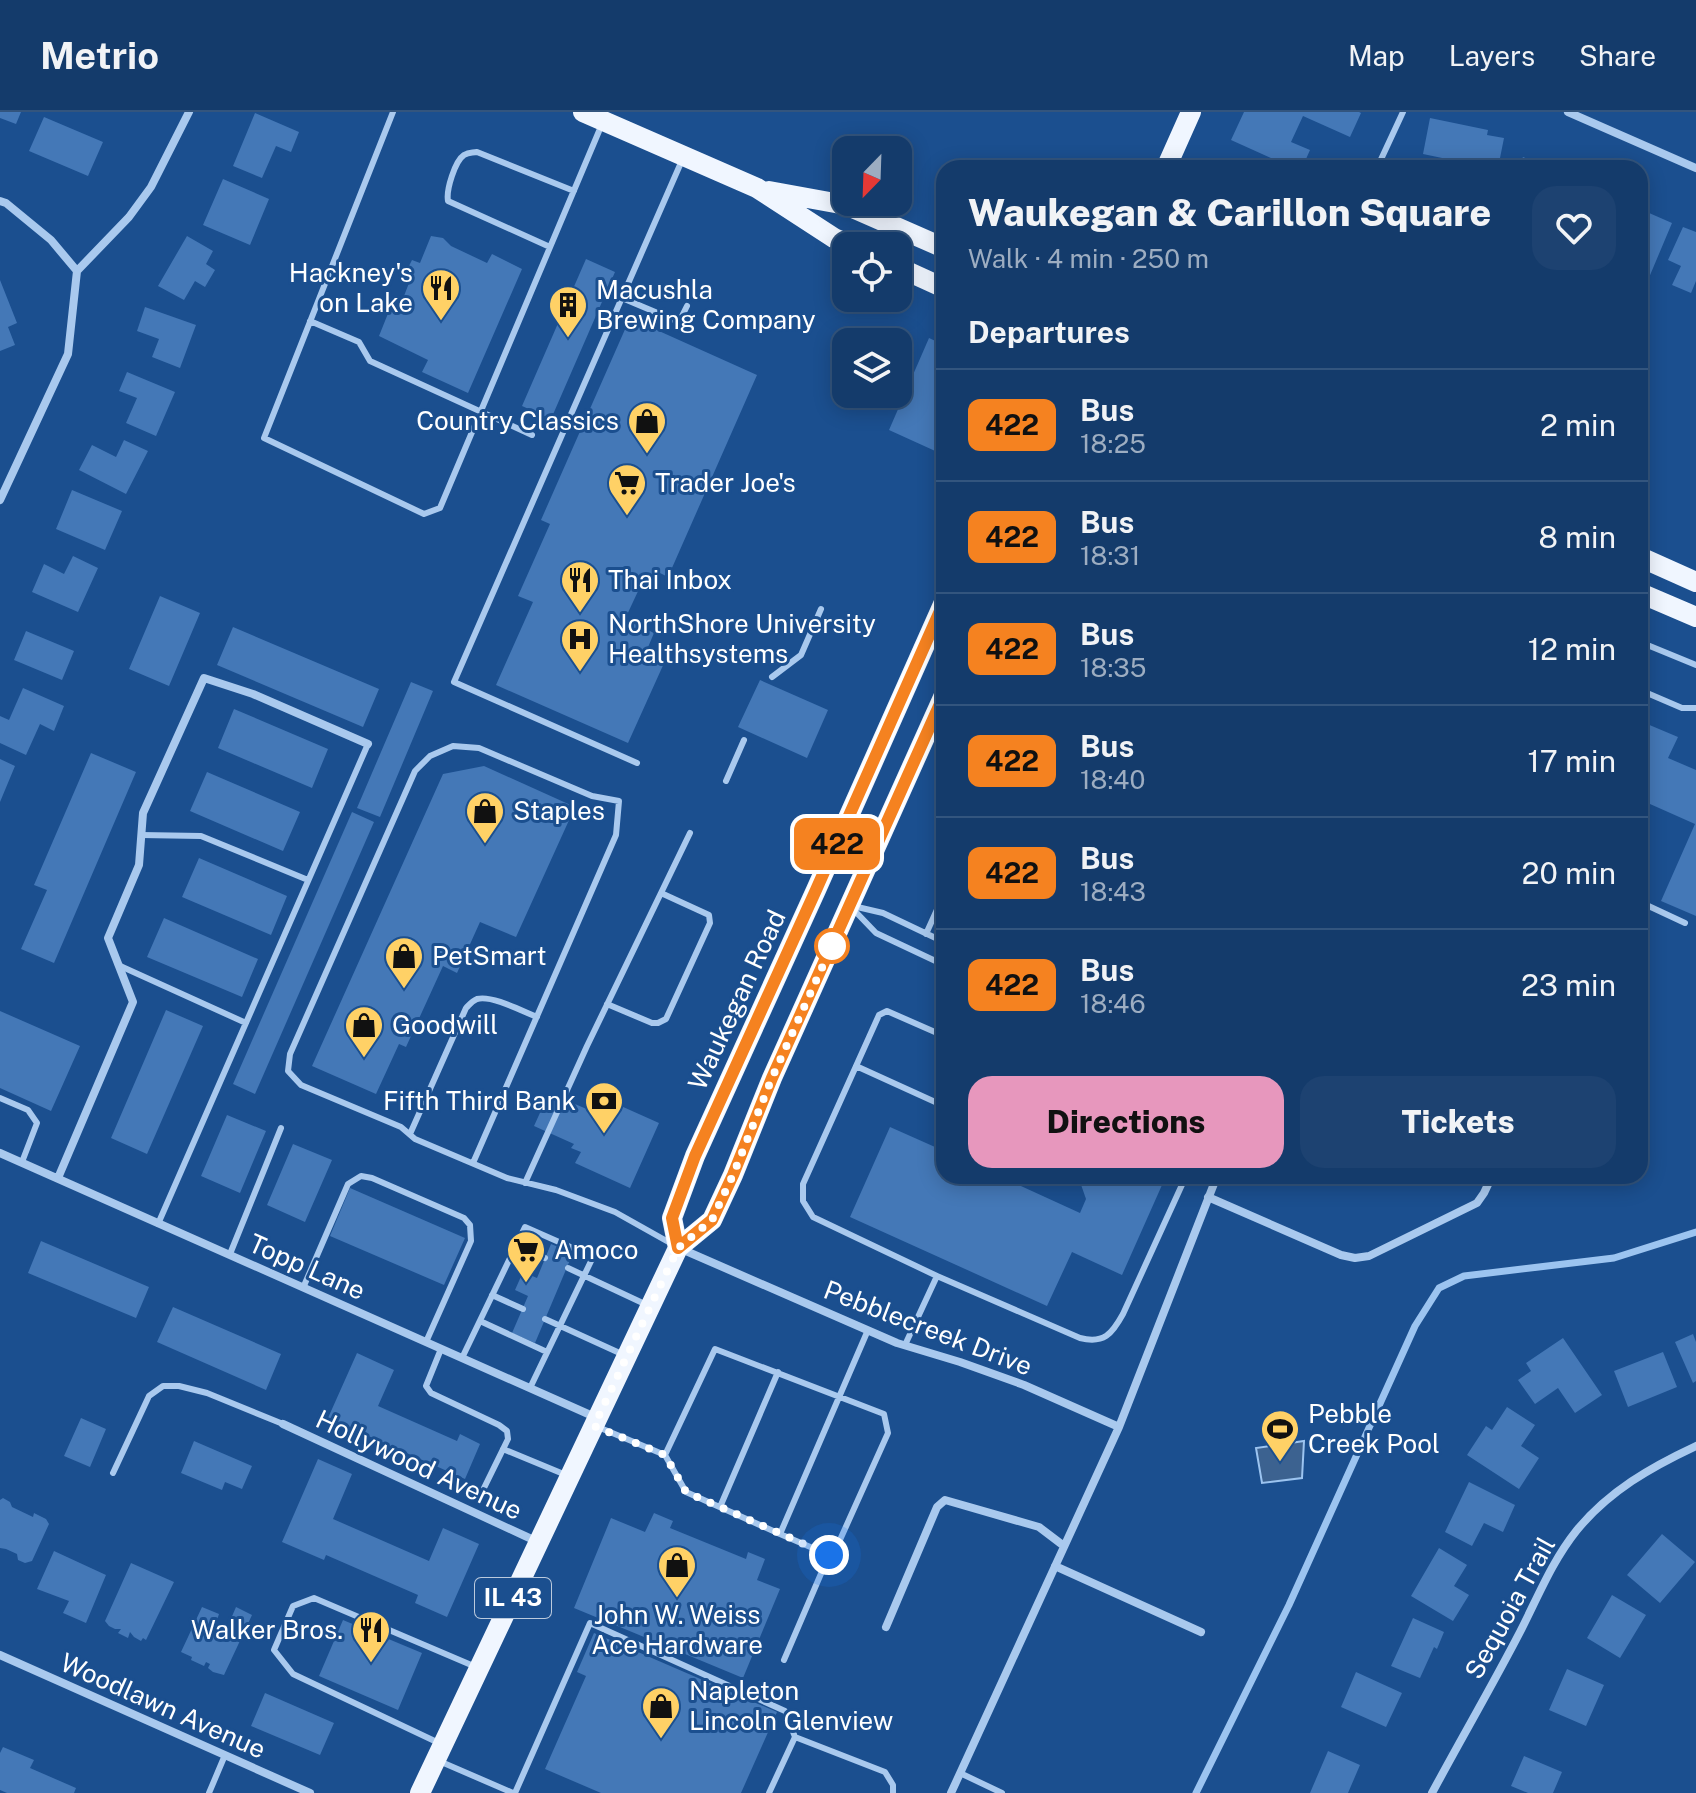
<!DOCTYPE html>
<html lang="en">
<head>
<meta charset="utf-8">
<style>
	body { margin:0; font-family:"Public Sans",sans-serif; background:#1d4271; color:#f1f3f6; height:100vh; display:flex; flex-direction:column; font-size:30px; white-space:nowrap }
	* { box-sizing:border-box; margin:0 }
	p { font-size:26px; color:#9dadc1 }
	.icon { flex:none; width:44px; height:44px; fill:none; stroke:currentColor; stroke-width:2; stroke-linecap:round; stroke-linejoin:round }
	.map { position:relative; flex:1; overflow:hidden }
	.details { position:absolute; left:936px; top:48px; width:712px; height:1024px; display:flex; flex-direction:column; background:#143b6b; border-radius:24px; box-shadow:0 4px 20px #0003,0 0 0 2px #33557e }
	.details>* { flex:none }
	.badge { padding:0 16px; border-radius:12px; font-size:28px; line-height:52px }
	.needle { width:52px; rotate:203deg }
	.controls { position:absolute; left:832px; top:24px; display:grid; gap:16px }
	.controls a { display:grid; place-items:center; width:80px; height:80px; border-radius:16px; background:#143b6b; box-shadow:0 4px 20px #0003,0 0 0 2px #33557e; font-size:40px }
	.you { position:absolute; width:40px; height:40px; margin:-20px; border:6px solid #fff; border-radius:50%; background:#1a73e8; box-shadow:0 0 0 12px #1a73e833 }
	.map>.badge { position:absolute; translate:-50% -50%; box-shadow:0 0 0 4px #fff }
	h2 { padding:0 32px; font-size:30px; line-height:72px }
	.round { display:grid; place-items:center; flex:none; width:84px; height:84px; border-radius:24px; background:#1d4271 }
	.headline { display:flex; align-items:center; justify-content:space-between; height:136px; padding:0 32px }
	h1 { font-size:38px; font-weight:800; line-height:60px }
	.primary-button { display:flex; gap:16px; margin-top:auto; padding:16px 32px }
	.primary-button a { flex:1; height:92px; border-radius:24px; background:#e797bd; color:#111; font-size:32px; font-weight:800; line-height:92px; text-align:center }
	.primary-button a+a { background:#1d4271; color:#f1f3f6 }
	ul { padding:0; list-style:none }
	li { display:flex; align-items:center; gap:24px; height:112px; padding:0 32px; border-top:2px solid #33557e }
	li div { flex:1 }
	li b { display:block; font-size:30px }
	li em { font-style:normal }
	li .badge { min-width:88px; font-weight:700; text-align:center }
	header { display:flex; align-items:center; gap:48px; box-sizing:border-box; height:112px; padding:0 40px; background:#143b6b; border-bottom:2px solid #33557e }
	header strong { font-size:38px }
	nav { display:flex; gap:44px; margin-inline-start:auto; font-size:28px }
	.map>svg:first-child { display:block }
</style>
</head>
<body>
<header>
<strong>Metrio</strong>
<nav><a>Map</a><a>Layers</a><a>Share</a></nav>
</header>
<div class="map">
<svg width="1696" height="1681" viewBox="0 0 1696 1681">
	<rect width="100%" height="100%" fill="#1b4f8f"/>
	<!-- water -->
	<path fill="#3c6290" stroke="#9cc4f0" stroke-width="2" d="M1304 1329 1302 1366 1262 1371 1256 1336Z"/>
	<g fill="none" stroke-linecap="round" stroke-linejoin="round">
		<!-- stream -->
		<path stroke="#9cc4f0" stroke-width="7" d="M1196 1681 1289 1493 1415 1214 1439 1176 1464 1164 1614 1146 1696 1120"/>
	</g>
	<!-- building -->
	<path fill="#4478b7" d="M0 0H21L16 12 0 6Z
		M1244 0H1359L1361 1 1350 25 1303 4 1291 30 1310 38 1302 56H1293L1231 28Z
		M255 1 299 20 291 40 276 34 262 66 233 54Z
		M44 5 103 30 88 64 29 39Z
		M1430 6 1488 18 1487 23 1504 26 1498 56H1490L1423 42Z
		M1523 45 1550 56H1518Z
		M223 67 269 87 250 133 203 113Z
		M1640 97 1672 111 1648 168 1640 165Z
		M1683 115 1696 120V169L1691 181 1672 173 1681 154 1668 148Z
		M187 124 213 139 206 152 215 158 205 175 195 169 184 188 158 174Z
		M431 124 443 126 451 134 487 151 492 142 522 157 468 281 422 260 428 248 379 224 391 194 399 197 409 171 402 168 412 148 420 151Z
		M586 147 615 160 551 307 522 294Z
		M0 168 17 211 8 215 15 233 0 239Z
		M145 195 196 213 180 256 152 245 159 227 137 219Z
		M630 206 757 263 668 465 658 460 650 479 640 475 625 507 654 521 646 540 665 549 628 631 496 573 533 490 518 484 550 412 541 408Z
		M929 226 944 233V343L889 318Z
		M127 260 175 280 156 324 126 311 137 286 119 279Z
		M124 328 148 339 126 382 79 358 92 333 116 345Z
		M72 378 122 399 105 438 56 417Z
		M73 444 98 456 78 500 32 480 44 452 64 462Z
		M160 484 200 501 169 574 129 557Z
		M233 515 379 577 363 615 217 553Z
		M26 519 74 539 62 568 14 548Z
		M760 568 828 598 807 646 738 615Z
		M411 570 433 579 380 705 357 696Z
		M23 576 64 594 54 619 40 612 26 643 0 631V604L9 608Z
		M234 597 328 637 312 676 218 636Z
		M1640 609 1678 625 1668 646 1696 658V804L1661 789 1695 712 1650 692 1640 715Z
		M91 641 136 660 54 851 21 837 47 778 34 773Z
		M0 647 15 654 0 690Z
		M484 654 575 695 516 825 480 810 457 861 443 854 406 935 399 932 376 982 312 954 443 662Z
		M207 660 300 700 283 739 190 699Z
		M352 700 374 710 255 982 233 972Z
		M199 746 287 784 271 823 182 785Z
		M164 806 258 847 242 885 147 845Z
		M166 898 203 914 147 1042 111 1026Z
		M0 899 80 934 51 999 0 976Z
		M549 981 589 998 591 993 598 996 603 986 659 1011 630 1076 575 1051 581 1040 571 1036 574 1032 534 1014Z
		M227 1003 266 1019 240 1081 201 1064Z
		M890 1015 944 1039V1064H999L1080 1101 1086 1087 1078 1064H1166L1122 1163 1072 1140 1047 1194 850 1105Z
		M293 1032 332 1048 305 1110 267 1093Z
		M350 1076 465 1126 444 1173 330 1124Z
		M41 1129 149 1175 136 1206 28 1161Z
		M551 1132 573 1141 535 1231 512 1221 528 1184 515 1178 523 1160 537 1166Z
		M173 1195 281 1242 266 1278 157 1230Z
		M1693 1222 1696 1230V1269L1693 1271 1675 1230Z
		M1563 1226 1602 1283 1575 1301 1558 1276 1535 1292 1518 1268 1531 1259 1526 1251Z
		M1663 1240 1677 1275 1628 1295 1614 1259Z
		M357 1241 394 1258 378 1294 457 1329 460 1322 480 1332 465 1367 328 1306Z
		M1507 1295 1535 1313 1521 1334 1539 1346 1519 1377 1467 1343 1486 1314 1492 1318Z
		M81 1306 106 1317 90 1355 64 1344Z
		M194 1329 252 1354 242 1377 225 1370 222 1378 181 1361Z
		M318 1347 352 1362 333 1407 429 1449 443 1416 479 1432 447 1505 415 1491 418 1483 326 1443 324 1448 282 1430Z
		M1469 1370 1515 1393 1503 1420 1484 1411 1472 1434 1445 1420Z
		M3 1386 10 1390 12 1395 33 1405 34 1401 46 1407 49 1412 32 1449 25 1451 18 1448 17 1442 6 1437 0 1436V1388Z
		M654 1401 673 1409 670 1416 746 1447 748 1440 765 1447 757 1468 780 1477 743 1566 574 1496 611 1406 645 1420Z
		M1662 1422 1695 1450 1660 1491 1627 1463Z
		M1439 1436 1467 1453 1454 1474 1469 1483 1453 1509 1411 1484Z
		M54 1439 106 1463 86 1511 63 1501 69 1489 37 1477Z
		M131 1451 174 1470 146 1528 143 1526 141 1529 134 1525 130 1520 128 1526 118 1521 121 1517H115L109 1514 105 1509Z
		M1612 1483 1646 1503 1620 1546 1587 1526Z
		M202 1495 219 1502 216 1511 227 1516 236 1495 252 1503 224 1563 213 1560 208 1556 210 1552 206 1550 204 1554 191 1548 192 1545 181 1540Z
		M1413 1506 1444 1520 1437 1537 1434 1535 1420 1566 1391 1554Z
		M343 1508 422 1541 398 1598 319 1564Z
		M594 1521 777 1600 741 1681H601L545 1657 586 1564 577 1560Z
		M1567 1557 1604 1573 1586 1614 1549 1598Z
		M1356 1560 1402 1581 1386 1615 1341 1595Z
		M265 1581 334 1611 320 1643 251 1614Z
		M3 1635 34 1648 30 1656 76 1676 74 1681H7L0 1678V1641Z
		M1328 1639 1360 1653 1348 1681H1310Z
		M1524 1644 1562 1660 1553 1681H1528L1511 1674Z"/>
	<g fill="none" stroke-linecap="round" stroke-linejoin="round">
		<!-- service -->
		<path stroke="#a9c9ee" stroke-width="6" d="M393 0 264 326 424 402 440 396 602 12
			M1377 56 1403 0
			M550 135 448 89C446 78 455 49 464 43 469 40 471 41 477 40L574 79
			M622 186 679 210 687 194
			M310 209 359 230 370 249 532 323
			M1640 271 1643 288 1640 302
			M1640 530 1696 553
			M772 565 801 543 821 497
			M1640 578 1682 596H1696
			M637 651 454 570 683 46
			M726 669 744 628
			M141 723 201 724 308 768
			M1640 790 1685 811
			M853 794 883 801 944 830
			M852 796 876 821 944 853
			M926 822 944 782
			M118 853 246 911
			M607 892 652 911H658L666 907 710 811 709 803 661 781
			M856 954 944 994
			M0 986 28 998 37 1011 22 1050
			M410 1022 466 896C470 892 472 889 477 887 492 883 522 899 537 905
			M473 1051 616 723 619 689 592 684 479 636 453 634 430 644 415 659 290 942 288 959 301 973 401 1015 415 1027 507 1066 556 1078 615 1100 672 1132
			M525 1071 587 934 690 721
			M158 1112 368 632
			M517 1132 545 1146
			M230 1142 281 1016
			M568 1156 647 1193
			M937 1164 1080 1226C1104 1232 1112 1222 1123 1202L1186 1064
			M303 1176 348 1072 361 1064 372 1066 464 1106 470 1113 471 1129 426 1230
			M492 1183 523 1197
			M545 1207 624 1243
			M480 1209 547 1240
			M905 1233 937 1164 813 1105 803 1089V1072L879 903 887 899 944 924
			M441 1237 426 1274 431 1281 499 1313 507 1319 508 1327 483 1378
			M462 1246 525 1115 593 1145 530 1276
			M598 1315 665 1343 686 1380 780 1422 868 1218
			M503 1337 566 1363
			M665 1343 715 1237 884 1302 888 1321 835 1439 829 1443 780 1422
			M113 1361 149 1284 163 1274H179L207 1281 283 1312
			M720 1395 778 1260
			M784 1548 829 1443
			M441 1632 293 1562 274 1538 293 1494 314 1486 476 1555
			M439 1649 513 1681
			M960 1661 1002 1681
			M209 1681 225 1643
			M515 1681 590 1511 785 1599 795 1625 885 1660 893 1673V1681
			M769 1681 795 1625"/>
		<!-- minor -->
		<path stroke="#a9c9ee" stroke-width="8" d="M1568 0 1696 56
			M0 89 6 91 51 128 77 159
			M0 388 68 242 77 159 129 105 151 75 189 0
			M0 1041 595 1305
			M58 1066 133 890 108 826 139 753 143 701 204 566 253 582 368 632
			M1208 1085 1341 1143 1355 1146 1369 1144 1477 1091 1484 1081 1492 1064
			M679 1136 897 1231 960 1250 1024 1273 1119 1315
			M283 1312 538 1430
			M1055 1454 1201 1520
			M886 1515 937 1395 945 1388 1039 1415 1064 1434
			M0 1543 310 1681
			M951 1681 1119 1315 1217 1064
			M1432 1681C1461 1627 1492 1574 1520 1520 1538 1485 1552 1449 1577 1418 1609 1379 1651 1355 1696 1334"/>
		<!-- primary -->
		<path stroke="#f0f6ff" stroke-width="20" d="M583 0 757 76 834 126 853 134
			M1166 56 1191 0
			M769 79 846 93 944 136
			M898 155 944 176
			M1640 445 1696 470
			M1640 481 1696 505
			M678 1136 672 1106 695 1044 816 778 944 490
			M420 1681 678 1136 712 1108 733 1063 772 966 944 583"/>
	</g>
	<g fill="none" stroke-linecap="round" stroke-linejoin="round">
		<!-- line casing -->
		<g stroke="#fff" stroke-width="18">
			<path id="line" d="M944 490 816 778 695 1044 672 1106 678 1136 712 1108 733 1063 772 966 944 583"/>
		</g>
		<!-- line -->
		<use href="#line" stroke="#f58220" stroke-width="12"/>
		<!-- walk -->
		<path stroke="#fff" stroke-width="8" stroke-dasharray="0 14.4" d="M829 1443 686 1380 665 1343 594 1314 678 1136 712 1108 733 1063 772 966 834 829 832 834"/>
	</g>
	<!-- icons -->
	<defs>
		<g id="restaurant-pin" transform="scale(2)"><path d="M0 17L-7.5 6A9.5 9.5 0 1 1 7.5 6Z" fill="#ffd166" stroke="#1b4f8f"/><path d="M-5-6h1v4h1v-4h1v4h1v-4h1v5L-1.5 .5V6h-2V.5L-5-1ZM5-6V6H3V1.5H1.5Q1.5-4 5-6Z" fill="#111"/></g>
		<g id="building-pin" transform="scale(2)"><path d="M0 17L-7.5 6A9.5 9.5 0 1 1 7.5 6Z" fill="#ffd166" stroke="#1b4f8f"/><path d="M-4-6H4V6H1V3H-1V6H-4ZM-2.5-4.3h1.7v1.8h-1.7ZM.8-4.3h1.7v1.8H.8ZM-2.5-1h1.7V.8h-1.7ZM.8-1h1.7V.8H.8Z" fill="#111"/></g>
		<g id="shop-pin" transform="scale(2)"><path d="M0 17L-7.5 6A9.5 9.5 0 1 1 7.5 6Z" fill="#ffd166" stroke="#1b4f8f"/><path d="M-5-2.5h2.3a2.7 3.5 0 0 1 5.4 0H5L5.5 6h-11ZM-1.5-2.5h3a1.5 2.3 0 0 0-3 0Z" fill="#111"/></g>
		<g id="supermarket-pin" transform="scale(2)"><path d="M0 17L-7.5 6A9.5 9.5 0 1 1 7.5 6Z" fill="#ffd166" stroke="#1b4f8f"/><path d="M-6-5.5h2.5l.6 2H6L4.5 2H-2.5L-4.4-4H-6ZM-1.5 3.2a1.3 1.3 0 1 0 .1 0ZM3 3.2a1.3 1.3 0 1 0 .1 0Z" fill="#111"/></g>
		<g id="hospital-pin" transform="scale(2)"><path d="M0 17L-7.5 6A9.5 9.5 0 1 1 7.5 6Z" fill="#ffd166" stroke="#1b4f8f"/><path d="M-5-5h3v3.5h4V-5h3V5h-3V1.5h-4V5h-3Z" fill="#111"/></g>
		<g id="bank-pin" transform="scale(2)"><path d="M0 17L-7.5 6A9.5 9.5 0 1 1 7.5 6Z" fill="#ffd166" stroke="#1b4f8f"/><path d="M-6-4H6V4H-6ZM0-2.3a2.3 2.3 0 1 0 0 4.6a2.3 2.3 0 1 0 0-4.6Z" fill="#111"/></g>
		<g id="stadium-pin" transform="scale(2)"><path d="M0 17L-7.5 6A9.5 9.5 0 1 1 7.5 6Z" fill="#ffd166" stroke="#1b4f8f"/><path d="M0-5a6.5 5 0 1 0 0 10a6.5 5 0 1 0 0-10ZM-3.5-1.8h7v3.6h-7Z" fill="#111"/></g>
	</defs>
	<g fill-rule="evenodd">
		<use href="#restaurant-pin" x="441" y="176"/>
		<use href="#building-pin" x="568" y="193"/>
		<use href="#shop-pin" x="647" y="309"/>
		<use href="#supermarket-pin" x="627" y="371"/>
		<use href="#restaurant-pin" x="580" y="468"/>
		<use href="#hospital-pin" x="580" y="527"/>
		<use href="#shop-pin" x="485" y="699"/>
		<use href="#shop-pin" x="404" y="844"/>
		<use href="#shop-pin" x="364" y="913"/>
		<use href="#bank-pin" x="604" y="989"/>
		<use href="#supermarket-pin" x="526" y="1138"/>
		<use href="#stadium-pin" x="1280" y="1317"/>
		<use href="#shop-pin" x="677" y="1453"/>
		<use href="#restaurant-pin" x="371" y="1518"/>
		<use href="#shop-pin" x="661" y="1594"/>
	</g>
	<!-- markers -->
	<circle fill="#fff" stroke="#f58220" stroke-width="4" cx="832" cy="834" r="16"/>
	<g text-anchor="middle" stroke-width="6" stroke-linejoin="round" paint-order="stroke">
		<!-- shield labels -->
		<rect fill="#1b4f8f" stroke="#bbcadd" stroke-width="2" x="475" y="1466" width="76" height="40" rx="6"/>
		<g font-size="24" font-weight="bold" fill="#fff">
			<text x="513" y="1494">IL 43</text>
		</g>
		<!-- poi labels -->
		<g font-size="26" fill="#fff" stroke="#1b4f8f" text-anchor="start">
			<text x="413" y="170" text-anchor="end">Hackney's<tspan x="413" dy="30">on Lake</tspan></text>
			<text x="596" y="187">Macushla<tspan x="596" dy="30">Brewing Company</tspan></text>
			<text x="619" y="318" text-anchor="end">Country Classics</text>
			<text x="655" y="380">Trader Joe's</text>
			<text x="608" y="477">Thai Inbox</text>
			<text x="608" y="521">NorthShore University<tspan x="608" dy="30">Healthsystems</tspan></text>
			<text x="513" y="708">Staples</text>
			<text x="432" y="853">PetSmart</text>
			<text x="392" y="922">Goodwill</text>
			<text x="576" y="998" text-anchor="end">Fifth Third Bank</text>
			<text x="554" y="1147">Amoco</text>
			<text x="1308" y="1311">Pebble<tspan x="1308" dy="30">Creek Pool</tspan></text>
			<text x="677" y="1512" text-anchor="middle">John W. Weiss<tspan x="677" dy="30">Ace Hardware</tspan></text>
			<text x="343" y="1527" text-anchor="end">Walker Bros.</text>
			<text x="689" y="1588">Napleton<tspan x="689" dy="30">Lincoln Glenview</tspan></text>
		</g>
		<!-- street labels -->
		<g font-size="26" fill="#fff" stroke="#1b4f8f">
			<text transform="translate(737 888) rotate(-65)" y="9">Waukegan Road</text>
			<text transform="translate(307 1155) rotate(24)" y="9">Topp Lane</text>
			<text transform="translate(928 1216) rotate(21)" y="9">Pebblecreek Drive</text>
			<text transform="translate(419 1353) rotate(25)" y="9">Hollywood Avenue</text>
			<text transform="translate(1510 1496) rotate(-61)" y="9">Sequoia Trail</text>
			<text transform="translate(163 1594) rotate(24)" y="9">Woodlawn Avenue</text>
		</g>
	</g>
</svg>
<div class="controls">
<a><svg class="needle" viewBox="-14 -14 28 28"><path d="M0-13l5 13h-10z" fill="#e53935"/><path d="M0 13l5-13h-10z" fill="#9dadc1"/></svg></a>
<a><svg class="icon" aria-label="locate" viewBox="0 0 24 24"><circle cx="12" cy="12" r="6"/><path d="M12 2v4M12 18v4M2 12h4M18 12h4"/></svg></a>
<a><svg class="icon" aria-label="layers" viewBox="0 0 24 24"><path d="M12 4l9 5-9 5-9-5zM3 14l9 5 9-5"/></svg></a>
</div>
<div class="you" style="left:829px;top:1443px"></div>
<b class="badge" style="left:837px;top:732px;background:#f58220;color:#111">422</b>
<section class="details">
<div class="headline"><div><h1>Waukegan &amp; Carillon Square</h1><p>Walk · 4 min · 250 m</p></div><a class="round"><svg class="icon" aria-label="heart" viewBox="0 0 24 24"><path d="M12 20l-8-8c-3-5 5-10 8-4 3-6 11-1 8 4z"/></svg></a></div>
<h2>Departures</h2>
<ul>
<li><span class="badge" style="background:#f58220;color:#111">422</span><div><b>Bus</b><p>18:25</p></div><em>2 min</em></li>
<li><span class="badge" style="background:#f58220;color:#111">422</span><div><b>Bus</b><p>18:31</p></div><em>8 min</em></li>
<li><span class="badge" style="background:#f58220;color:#111">422</span><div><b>Bus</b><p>18:35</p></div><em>12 min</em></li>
<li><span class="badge" style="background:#f58220;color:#111">422</span><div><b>Bus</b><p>18:40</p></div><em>17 min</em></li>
<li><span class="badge" style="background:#f58220;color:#111">422</span><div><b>Bus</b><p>18:43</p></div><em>20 min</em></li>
<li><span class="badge" style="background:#f58220;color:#111">422</span><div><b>Bus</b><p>18:46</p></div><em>23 min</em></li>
</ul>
<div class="primary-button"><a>Directions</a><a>Tickets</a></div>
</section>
</div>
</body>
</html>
